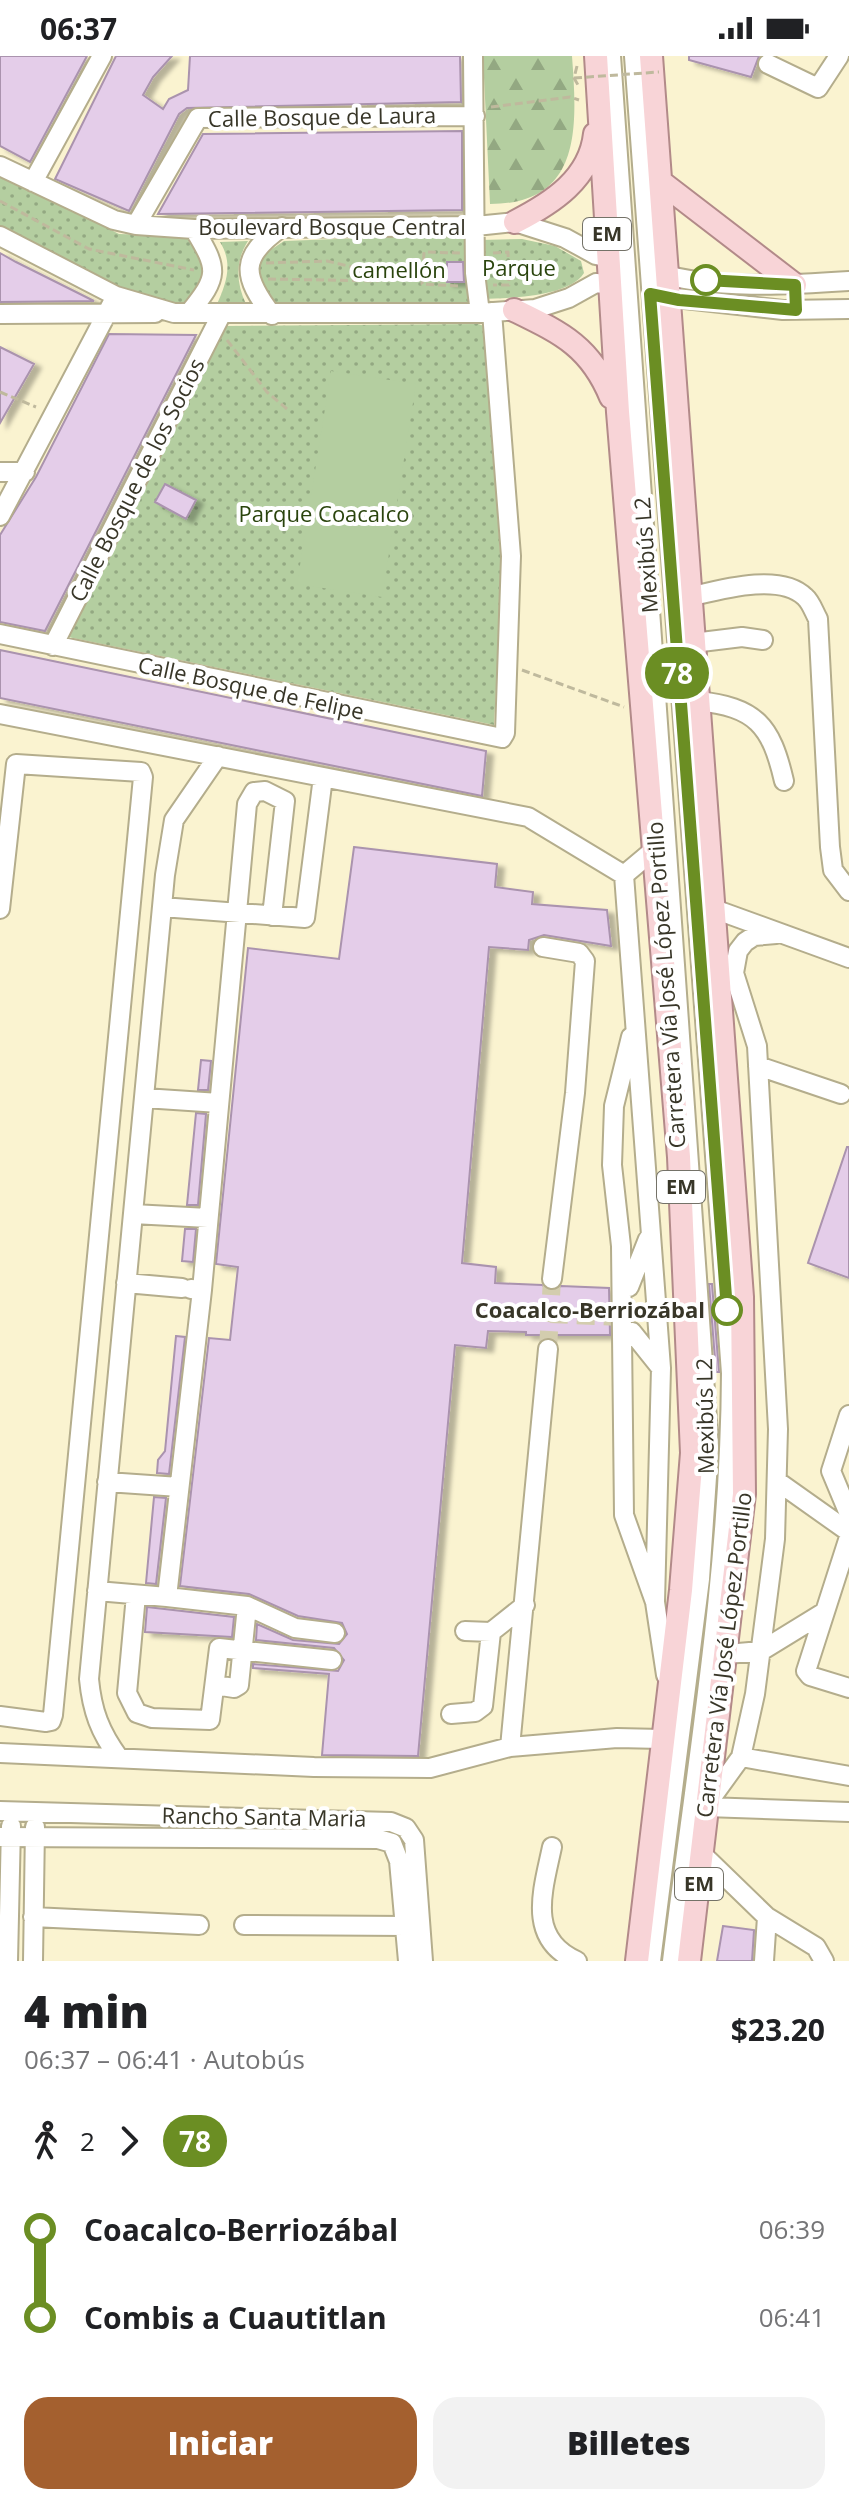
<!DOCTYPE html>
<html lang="es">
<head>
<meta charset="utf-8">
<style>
	body { margin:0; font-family:"Open Sans",sans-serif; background:#f2f2f2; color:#202124; height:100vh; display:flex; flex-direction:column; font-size:30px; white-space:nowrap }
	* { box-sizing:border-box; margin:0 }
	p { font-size:26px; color:#757577 }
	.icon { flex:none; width:44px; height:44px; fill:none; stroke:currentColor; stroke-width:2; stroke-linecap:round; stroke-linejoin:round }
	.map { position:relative; height:1905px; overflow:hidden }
	.panel { display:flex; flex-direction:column; background:#fff; flex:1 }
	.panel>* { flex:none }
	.badge { padding:0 16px; border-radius:26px; font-size:28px; line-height:52px }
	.map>.badge { position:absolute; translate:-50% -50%; box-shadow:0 0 0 4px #fff }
	.legs { display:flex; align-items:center; gap:12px; height:88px; padding:0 24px; font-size:26px }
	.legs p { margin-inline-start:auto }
	.headline { display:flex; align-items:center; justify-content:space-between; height:136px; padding:0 24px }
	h1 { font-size:44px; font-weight:800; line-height:60px }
	.primary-button { display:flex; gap:16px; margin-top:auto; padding:16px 24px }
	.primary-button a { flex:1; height:92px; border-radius:24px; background:#a4602f; color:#fff; font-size:32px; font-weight:800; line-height:92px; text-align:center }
	.primary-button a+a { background:#f2f2f2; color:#202124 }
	ul { padding:0 24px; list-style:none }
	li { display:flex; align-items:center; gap:28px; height:88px; font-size:30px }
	li i { display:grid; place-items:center; width:12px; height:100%; margin:0 10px; background:currentColor }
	li i::after { content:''; width:20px; height:20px; margin:-10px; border:6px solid; border-radius:50%; background:#fff }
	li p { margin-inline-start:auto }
	li:first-child i { background:linear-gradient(#0000 50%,currentColor 0) }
	li:last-child i { background:linear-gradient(currentColor 50%,#0000 0) }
	.status { display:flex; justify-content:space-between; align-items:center; height:56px; padding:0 40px; background:#fff; direction:ltr }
	.status svg { height:22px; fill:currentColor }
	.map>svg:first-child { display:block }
	.forest { fill:url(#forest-firs) }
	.park { fill:url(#park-dots) }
	.pitch { fill:#b4cea0 }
	.building { fill:#e4cde9; stroke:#aa93ae; stroke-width:2; filter:url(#shadow) }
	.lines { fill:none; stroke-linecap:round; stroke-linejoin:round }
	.minor-tunnel { stroke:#d3cdae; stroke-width:18; stroke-dasharray:18 9; stroke-linecap:butt }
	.minor-casing { stroke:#b4ad8c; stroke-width:22 }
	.major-casing { stroke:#b28a89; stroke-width:26 }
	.path { stroke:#bfb99d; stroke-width:3; stroke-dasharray:8 4; stroke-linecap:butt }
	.minor { stroke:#fff; stroke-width:18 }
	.major { stroke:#f8d4d7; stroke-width:22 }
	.path-bridge { stroke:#bfb99d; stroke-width:3; stroke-dasharray:8 4; stroke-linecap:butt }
	.line-1-casing { stroke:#fff; stroke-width:18 }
	.line-1 { stroke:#6b8e23; stroke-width:12 }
	.stop-1-dot { fill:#fff; stroke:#6b8e23; stroke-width:4 }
	.labels { text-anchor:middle; stroke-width:8; stroke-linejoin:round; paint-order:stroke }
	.shield { fill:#fff; stroke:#747268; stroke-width:2 }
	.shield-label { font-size:20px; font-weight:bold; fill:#383628 }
	.street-label { font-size:22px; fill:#383628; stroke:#fff }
	.park-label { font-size:22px; fill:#2a440d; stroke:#fff }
	.stop-label { font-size:22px; font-weight:bold; fill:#383628; stroke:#fff; text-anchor:end }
</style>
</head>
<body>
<div class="status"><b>06:37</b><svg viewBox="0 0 49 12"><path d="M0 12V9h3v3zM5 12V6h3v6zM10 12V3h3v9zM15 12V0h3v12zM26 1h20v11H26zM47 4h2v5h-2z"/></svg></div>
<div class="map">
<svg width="849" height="1905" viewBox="0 0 849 1905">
	<defs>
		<pattern id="forest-firs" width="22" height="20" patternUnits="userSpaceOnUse" patternTransform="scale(2)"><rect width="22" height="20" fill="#b4cea0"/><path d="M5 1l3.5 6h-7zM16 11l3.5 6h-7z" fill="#93a882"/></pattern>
		<pattern id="park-dots" width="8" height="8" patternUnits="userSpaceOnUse" patternTransform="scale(2)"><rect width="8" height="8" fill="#b4cea0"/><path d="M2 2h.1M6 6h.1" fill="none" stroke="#93a882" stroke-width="1.8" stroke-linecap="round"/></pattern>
		<filter id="shadow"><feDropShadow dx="7" dy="4" stdDeviation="2" flood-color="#0004"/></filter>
	</defs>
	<rect width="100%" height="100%" fill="#faf3d0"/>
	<path class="forest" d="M483,0H572C577,69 583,148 490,148Z"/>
	<path class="park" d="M0,118L119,178L183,180L196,187L208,217L192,244L177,250L119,234L0,174Z
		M470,178L469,247L281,249L268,242L257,214L263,199L284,185Z
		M522,183L555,190L581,205L584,217C569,241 509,242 483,243L480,184Z
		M248,185C235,205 236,227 246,248H217C227,226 233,207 220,186Z
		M478,268L484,270L502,523L494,669L68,581L225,270Z"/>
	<path class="pitch" d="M331,315L416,328L382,541L297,528Z"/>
	<path class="building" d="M0,0H87L30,106L0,90Z
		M116,0H172L153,21L143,39L163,53L169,43L188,34L190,0H460L461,46L187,52L179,58L129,155L55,123Z
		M689,0H759L751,21L689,4Z
		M462,75V154L158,158L203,78Z
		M0,197L16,206L94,245L0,246Z
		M447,206H463L464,226H447Z
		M109,278L196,279L45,575L0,566V479L36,421Z
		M0,291L34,308L0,367Z
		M165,428L196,444L186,463L155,446Z
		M0,594L486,695L482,740L0,642Z
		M354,791L497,808L495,831L533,836L532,848L607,854L611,890L544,879L529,884L528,894L489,891L462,1207L496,1211L495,1227L542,1229L551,1235L561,1230L609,1232L610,1279H526V1276L488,1275L486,1292L455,1289L418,1700L322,1699L329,1618L253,1612V1608L338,1615L344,1604L334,1592L256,1584L257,1568L293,1584L339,1588L347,1578L342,1567L298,1560L249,1538L180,1530L209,1282L230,1284L238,1211L216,1208L248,892L339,903Z
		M201,1004L211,1005L208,1034H198Z
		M196,1057L206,1058L198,1149H187Z
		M847,1091H849V1222L808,1207Z
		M185,1173H196L193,1206L182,1205Z
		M709,1228H712L719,1316H716Z
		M176,1280L185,1281L169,1418L157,1417L158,1404L165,1395Z
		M154,1441L166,1442L156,1528L146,1527Z
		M147,1551L234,1561L232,1581L145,1576Z
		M723,1870L754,1874L752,1905H717Z"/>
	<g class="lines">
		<path class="minor-tunnel" d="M550,1258L620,1261
			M548,1293L552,1223"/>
		<defs>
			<path id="minor" d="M473,0L475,217L480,257
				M611,0L709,1392L700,1523L651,1905
				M634,0L731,1317C730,1514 696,1710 672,1905
				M768,8L818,32L839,0
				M0,110L114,164L136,169L194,173L476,170L515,166L565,182L596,199L620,204
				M33,126L102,0
				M136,169L198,62L475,60
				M0,180L116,240L174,257H480L535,253L569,242L596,227L622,230
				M656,216C711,234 791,229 849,225
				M658,240L783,254L849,253
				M189,257C219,220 219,214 194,173
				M0,258L155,257
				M272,259C242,220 239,201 282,171
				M0,416H25
				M0,460L116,240
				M689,541C719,534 780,516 805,541C811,546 814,556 818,563L830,791L833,814L849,835
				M0,578L502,682L505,677L511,500L492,256
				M693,587L742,581L763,584
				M53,590L221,259
				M697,645C756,651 771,669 784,725
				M0,658L528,761L624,819
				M162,851L305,862L323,721
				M0,853L16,708L141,716L143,721L53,1659L51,1665L46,1666L0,1660
				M714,853L849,902
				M543,891L579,897L585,905L575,1037L552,1223
				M631,981L614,1050L612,1109L621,1190L624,1459L655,1546L666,1619
				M758,1010L841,1038
				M144,1042L219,1047
				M133,1158L208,1162
				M126,1227L182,1232
				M629,1231L648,1183
				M191,1233L202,1234L247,748L254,736L265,735L285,745L272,860
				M632,1276L660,1311
				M849,1359L831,1415L849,1458
				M777,1425L849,1476
				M107,1426L179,1431
				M849,1481L806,1615L810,1620L849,1632
				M97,1535L167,1541L202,1234
				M136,1539L127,1637L137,1657L152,1662L210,1664L219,1592L332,1604
				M167,1541L247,1550L295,1572L335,1577
				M655,1546L661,1312L624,819L655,793
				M465,1575L491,1576
				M727,1598L761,1595L823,1557
				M215,1629L234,1632L239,1629L247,1550
				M451,1658L475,1656L483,1650L491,1576L525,1549
				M510,1691L548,1293
				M0,1697L314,1711L430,1712L510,1691L617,1682L662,1683
				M741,1701L849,1720
				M119,1702C100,1676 92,1655 89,1623L165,819L174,764L218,700
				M707,1748L741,1701L755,1638L775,1483L778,1373L757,990L734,917L738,895L745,886L754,880L776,878
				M706,1751L849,1756
				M0,1755L391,1766L406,1772L414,1784L423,1905
				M0,1781L378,1783L392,1787L399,1805L408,1905
				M552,1791C543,1834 526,1883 577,1905
				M703,1799L767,1861L816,1891L824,1905
				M33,1861L199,1869
				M244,1869L406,1870
				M8,1905L11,1770
				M33,1905L35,1771
				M764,1905L767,1861"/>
			<path id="major" d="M596,0L618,356L679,1101L692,1397L681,1534L637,1905
				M651,0L742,1241L744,1438L689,1905
				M661,126L795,229
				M515,166C552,147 590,123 595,78
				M514,254C561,277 590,290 611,341"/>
		</defs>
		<use href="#minor" class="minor-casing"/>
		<use href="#major" class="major-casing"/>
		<path class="path" d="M577,10L574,22L578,29
			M491,51L570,41L579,44
			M0,145L89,193L194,214
			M493,197L508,196L509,229H493
			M266,207L327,205L361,213L378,209V215L422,213
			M509,211L542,212
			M268,223L378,225V215
			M458,230L422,228L424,196L460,197
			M227,284L267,336L287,353
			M0,336L36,351
			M522,614L624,651"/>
		<use href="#minor" class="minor"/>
		<use href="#major" class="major"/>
		<path class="path-bridge" d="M574,22L659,16"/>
	</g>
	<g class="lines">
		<defs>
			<path id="line-1" d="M706,224L795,229L796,254L679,244L650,238L727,1254"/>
		</defs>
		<use href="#line-1" class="line-1-casing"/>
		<use href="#line-1" class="line-1"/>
	</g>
	<g class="stop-1-dot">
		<circle cx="706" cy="224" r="14"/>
		<circle cx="727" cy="1254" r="14"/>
	</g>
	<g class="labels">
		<g class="shield">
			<rect x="583" y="162" width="48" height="32" rx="6"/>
			<rect x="657" y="1115" width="48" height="32" rx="6"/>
			<rect x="675" y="1812" width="48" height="32" rx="6"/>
		</g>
		<g class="shield-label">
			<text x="607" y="185">EM</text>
			<text x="681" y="1138">EM</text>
			<text x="699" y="1835">EM</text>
		</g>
		<g class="street-label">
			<text transform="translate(322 61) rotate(-1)" y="8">Calle Bosque de Laura</text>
			<text x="332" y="179">Boulevard Bosque Central</text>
			<text transform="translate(137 424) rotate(-63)" y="8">Calle Bosque de los Socios</text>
			<text transform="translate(646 499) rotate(-94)" y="8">Mexibús L2</text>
			<text transform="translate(251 632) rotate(12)" y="8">Calle Bosque de Felipe</text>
			<text transform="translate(666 929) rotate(-94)" y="8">Carretera Vía José López Portillo</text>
			<text transform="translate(705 1360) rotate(-91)" y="8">Mexibús L2</text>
			<text transform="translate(724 1599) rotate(-83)" y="8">Carretera Vía José López Portillo</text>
			<text transform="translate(264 1761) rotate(1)" y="8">Rancho Santa Maria</text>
		</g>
		<g class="park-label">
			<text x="519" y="220">Parque</text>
			<text x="399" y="222">camellón</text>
			<text x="324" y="466">Parque Coacalco</text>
		</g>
		<g class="stop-label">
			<text x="705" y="1262">Coacalco-Berriozábal</text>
		</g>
	</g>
</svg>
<b class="badge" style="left:677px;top:617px;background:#6b8e23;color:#fff">78</b>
</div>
<section class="panel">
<div class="headline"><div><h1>4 min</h1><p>06:37 – 06:41 · Autobús</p></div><b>$23.20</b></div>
<div class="legs"><svg class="icon" aria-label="walk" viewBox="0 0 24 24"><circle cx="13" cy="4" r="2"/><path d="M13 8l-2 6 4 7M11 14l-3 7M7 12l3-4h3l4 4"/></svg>2<svg class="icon" aria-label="forward" viewBox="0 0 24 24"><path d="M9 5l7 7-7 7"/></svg><b class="badge" style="background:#6b8e23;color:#fff">78</b></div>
<ul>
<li><i style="color:#6b8e23"></i><b>Coacalco-Berriozábal</b><p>06:39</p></li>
<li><i style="color:#6b8e23"></i><b>Combis a Cuautitlan</b><p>06:41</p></li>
</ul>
<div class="primary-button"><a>Iniciar</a><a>Billetes</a></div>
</section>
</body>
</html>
